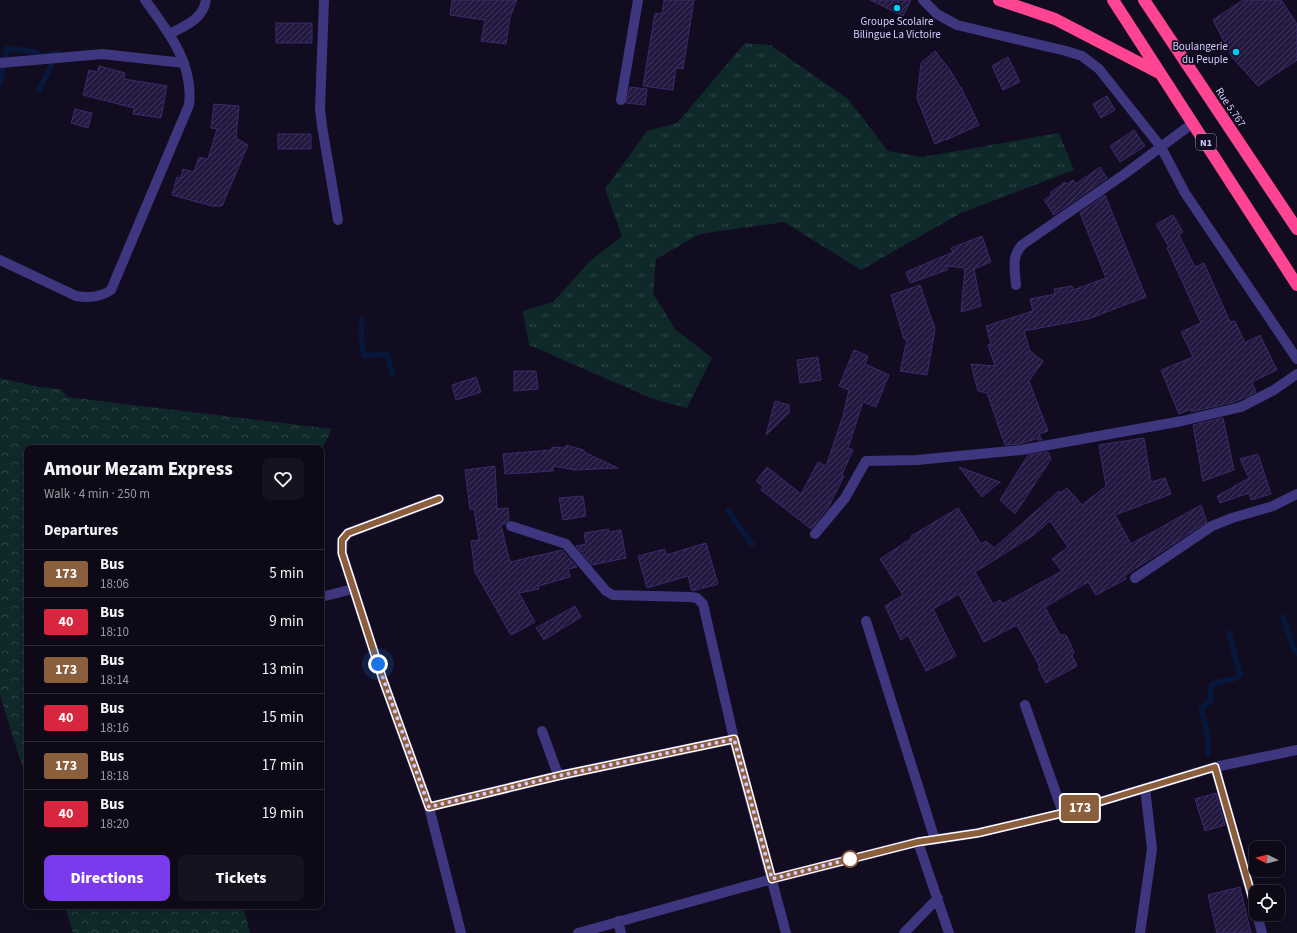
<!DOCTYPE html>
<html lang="en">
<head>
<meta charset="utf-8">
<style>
	body { margin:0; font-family:"Source Sans 3",sans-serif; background:#161220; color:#f1f3f6; height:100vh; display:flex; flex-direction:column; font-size:15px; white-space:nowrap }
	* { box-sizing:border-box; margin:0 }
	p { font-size:13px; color:#9a9aa1 }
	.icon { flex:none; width:22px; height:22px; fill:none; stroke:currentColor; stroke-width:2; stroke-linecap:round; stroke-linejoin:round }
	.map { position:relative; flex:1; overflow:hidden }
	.panel { position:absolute; left:24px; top:445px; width:300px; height:464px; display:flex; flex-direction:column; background:#0d0917; border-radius:8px; box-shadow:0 2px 10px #0003,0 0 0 1px #2d2a36 }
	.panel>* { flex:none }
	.badge { padding:0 8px; border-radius:3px; font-size:14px; line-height:26px }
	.needle { width:26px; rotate:276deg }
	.controls { position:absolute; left:1249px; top:841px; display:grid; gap:8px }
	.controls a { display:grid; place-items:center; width:36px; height:36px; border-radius:8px; background:#0d0917; box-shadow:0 2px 10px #0003,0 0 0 1px #2d2a36; font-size:20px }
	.you { position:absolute; width:20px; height:20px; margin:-10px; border:3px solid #fff; border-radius:50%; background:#1a73e8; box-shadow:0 0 0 6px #1a73e833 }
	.map>.badge { position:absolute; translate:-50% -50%; box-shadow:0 0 0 2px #fff }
	h2 { padding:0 20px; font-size:15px; line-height:36px }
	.round { display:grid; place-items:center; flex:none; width:42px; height:42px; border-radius:8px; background:#161220 }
	.head { display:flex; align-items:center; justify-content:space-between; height:68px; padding:0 20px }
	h1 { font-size:19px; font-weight:800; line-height:30px }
	.primary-button { display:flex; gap:8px; margin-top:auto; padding:8px 20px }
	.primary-button a { flex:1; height:46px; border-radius:8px; background:#7c3aed; color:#fff; font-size:16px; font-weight:800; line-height:46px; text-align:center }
	.primary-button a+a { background:#161220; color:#f1f3f6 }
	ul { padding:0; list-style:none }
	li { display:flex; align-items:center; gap:12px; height:48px; padding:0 20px; border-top:1px solid #2d2a36 }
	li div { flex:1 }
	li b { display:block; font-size:15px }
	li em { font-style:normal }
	li .badge { min-width:44px; font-weight:700; text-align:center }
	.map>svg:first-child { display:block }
	.grass { fill:url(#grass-tufts) }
	.forest { fill:url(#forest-crowns) }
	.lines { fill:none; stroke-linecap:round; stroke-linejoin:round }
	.stream { stroke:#08183c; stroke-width:5.5 }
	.building { fill:url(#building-hatch); stroke:#3b2a6c; fill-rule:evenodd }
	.minor { stroke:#3e367f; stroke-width:10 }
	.highway { stroke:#ff4592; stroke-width:12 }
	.line-casing { stroke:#fff; stroke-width:9 }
	.line { stroke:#8b5e3c; stroke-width:6 }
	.walk { stroke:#d4caff; stroke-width:4; stroke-dasharray:0 7.2 }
	.poi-dot { fill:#00cdf5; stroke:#110c1f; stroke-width:1.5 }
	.stop-dot { fill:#fff; stroke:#8b5e3c; stroke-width:2 }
	.labels { text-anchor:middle; stroke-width:3.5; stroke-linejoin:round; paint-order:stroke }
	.shield { fill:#110c1f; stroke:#9a91bc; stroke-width:1 }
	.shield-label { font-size:10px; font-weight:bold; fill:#d4caff }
	.poi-label { font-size:11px; fill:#d4caff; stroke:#110c1f }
	.street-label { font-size:11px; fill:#d4caff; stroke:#110c1f }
</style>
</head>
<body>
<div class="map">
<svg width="1297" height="933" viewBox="0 0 1297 933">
	<defs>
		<pattern id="grass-tufts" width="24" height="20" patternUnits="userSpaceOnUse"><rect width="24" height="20" fill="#0f2829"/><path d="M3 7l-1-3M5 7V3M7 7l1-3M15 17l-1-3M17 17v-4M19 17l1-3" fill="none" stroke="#314649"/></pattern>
		<pattern id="forest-crowns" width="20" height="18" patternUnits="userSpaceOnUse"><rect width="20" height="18" fill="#0f2829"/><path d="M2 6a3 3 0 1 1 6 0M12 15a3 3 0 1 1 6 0" fill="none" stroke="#314649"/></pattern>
		<pattern id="building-hatch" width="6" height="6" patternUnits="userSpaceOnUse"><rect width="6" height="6" fill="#231840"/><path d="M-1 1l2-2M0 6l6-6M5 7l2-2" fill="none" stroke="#42385d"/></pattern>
	</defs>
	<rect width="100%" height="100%" fill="#110c1f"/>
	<path class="grass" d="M745,43L770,45L848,99L888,151L923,157L1059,133L1074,170L961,213L861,270L784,222L700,234L656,259L653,293L675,329L712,358L687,408L653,399L529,345L523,311L553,302L590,261L622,236L605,189L647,131L677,123Z"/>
	<path class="forest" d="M0,378L39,387L61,389L67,397L332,429L321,451V448H27V782L0,695Z
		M65,906H243L250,933H73Z"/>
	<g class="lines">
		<path class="stream" d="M0,83L7,48L35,52L42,56L58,53
			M39,90L55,58
			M362,319L361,337L364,356L387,354L392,374
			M728,511L752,544
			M1283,617L1294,649L1297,653
			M1208,753L1207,731L1201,709L1211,700V686C1219,678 1234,683 1240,674L1229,633"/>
	</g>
	<path class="building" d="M452,0H517L510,17L506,44L481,41L485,20L450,15Z
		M664,0H694L683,69L676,68L673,90L643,86L655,13L662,14Z
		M870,0H911L903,16Z
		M1243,0H1281L1297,24V60L1258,86L1232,57L1213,20Z
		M276,23H312V43H276Z
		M935,51L950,70L960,87H961L979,125L946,140V139L935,144L917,98L921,63Z
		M1008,57L1020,82L1003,90L992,66Z
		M99,66L125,73L124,79L167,86L161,118L133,114L134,108L83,95L89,70L97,72Z
		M630,87L647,89L645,105L626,103Z
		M1107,96L1115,110L1101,118L1093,104Z
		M214,104L239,106L236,138L248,145L222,206H212L172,195L177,177L181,178L183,169L194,172L199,157L208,159L217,129L211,128Z
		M75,109L92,113L88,128L71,123Z
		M1134,130L1145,146L1120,162L1110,146Z
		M278,134H311V149H278Z
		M1100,167L1107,178L1054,215L1044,200L1052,195L1050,193L1065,182L1067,184L1073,180L1076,184Z
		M1105,195L1146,297L1088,319L1024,331L1030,351L1043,361L1029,381L1048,431L1039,434L1042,440H1037L1038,438L1020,444L1005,445L987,393L978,391L971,364L995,366L988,345L991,344L986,326L1033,311L1030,299L1055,294L1054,289L1072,286L1073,290L1106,278L1080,213Z
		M1173,215L1183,232L1179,235L1195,267L1204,263L1230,322L1235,321L1245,343L1260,335L1277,370L1252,382L1256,392L1248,396L1234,402L1191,412V409L1179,414L1161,370L1193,357L1181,332L1201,323L1167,248L1169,247L1156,224Z
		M982,236L991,262L974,269L981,306L961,312L965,268L947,266V270L910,283L906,272L953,252L951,248Z
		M920,285L935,329L927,375L900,371L907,339H904L891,295Z
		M854,350L868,356L865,364L889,375L876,407L863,402L848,448L853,450L842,474L844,476L828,508L811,529L761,490L763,486L756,481L767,467L801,494L818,462L826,466L843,416L849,390L839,386Z
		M818,357L821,380L800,383L797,360Z
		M514,371H536L538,389L514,391Z
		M476,377L481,392L456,400L452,385Z
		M775,401L789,405V413L766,435Z
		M1223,418L1234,470L1203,481L1193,425Z
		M1144,438L1151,482L1165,478L1171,494L1115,515L1131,544L1201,505L1207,522L1124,576L1126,579L1096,595L1088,582L1045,607L1060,635H1066L1074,652L1072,655L1077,666L1046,683L1038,668L1040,667L1017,625L984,642L959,594L933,609L956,656L926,671L908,635L901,640L885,606L903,595L880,559L912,538L911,536L958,508L981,544L986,541L994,548L1059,491L1060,493L1067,488L1082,505L1106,486L1099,445ZM1050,521L1068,547L1052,559L1062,571L1002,604L1000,600L993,604L975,572L1031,537Z
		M566,445L584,450V452L618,468L575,470L553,466V471L505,474L503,454L551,450L552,447L565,448Z
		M1048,452L1051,459L1015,514L1000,500L1028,455Z
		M1258,454L1271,494L1251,500L1249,493L1220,503L1217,496L1249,478L1240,459Z
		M495,466L497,509L508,508L509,520L505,524L501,525L510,562L562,550L577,567L568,569L570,577L538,586L539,589L519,593L535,622L511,635L475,572L471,541L479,540L474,509H470L465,470Z
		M959,467L1000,482L982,497Z
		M583,496L586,516L563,520L559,498Z
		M609,529V532L621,530L626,558L592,565L576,546L586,544L584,533Z
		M706,543L718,584L692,591L688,576L647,588L638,556L665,549L666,555Z
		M575,606L581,617L544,640L536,628Z
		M1216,793L1225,825L1205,831L1195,799Z
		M1240,887L1251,933H1217L1208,895Z"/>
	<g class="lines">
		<path class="minor" d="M324,0L320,109L322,126L338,220
			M923,0L937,14L957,25L1066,51L1082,56L1099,69L1161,147L1185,193L1297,359
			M170,34C186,25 203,19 206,0
			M0,63L102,54L184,63
			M621,100L638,0
			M0,260L76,296C88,298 101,297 111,290L189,105C194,64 168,31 145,0
			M1016,285C1015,269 1011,257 1022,245L1126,173L1193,123
			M439,499L348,533L343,540L342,553L383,680L429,807L461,933
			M511,526L566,544L606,591L613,595L691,597L697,598L703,604L734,739L786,933
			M815,534L845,498L866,461L917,460L1021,450L1182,421L1241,407L1274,390L1297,374
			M1135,578L1212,526L1232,518L1273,506L1297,494
			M321,597L353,589
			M866,621L935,840
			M1025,705L1063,813
			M542,731L557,772L562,775L734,739
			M1215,767L1256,911
			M429,807L562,775
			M918,842L949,933
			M1257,914L1262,933
			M618,921L621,933
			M578,933L772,879L918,842L978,833L1063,813L1215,767L1297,750
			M904,933L938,898
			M1140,933L1152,849L1145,788"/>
		<path class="highway" d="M999,0L1055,19L1161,74
			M1113,0L1297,285
			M1144,0L1297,229"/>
	</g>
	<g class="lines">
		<defs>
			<path id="line" d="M439,499L348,533L342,540V553L383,680L429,807L562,775L734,739L772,879L918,842L978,833L1063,813L1215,767L1256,910"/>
		</defs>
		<use href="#line" class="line-casing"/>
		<use href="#line" class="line"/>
		<path class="walk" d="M378,664L429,807L562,775L734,739L772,879L850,859"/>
	</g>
	<g class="poi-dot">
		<circle cx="897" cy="8" r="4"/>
		<circle cx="1236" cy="52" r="4"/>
	</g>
	<circle class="stop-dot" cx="850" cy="859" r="8"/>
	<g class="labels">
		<rect class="shield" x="1196" y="134" width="20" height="16" rx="3"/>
		<g class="shield-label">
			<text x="1206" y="146">N1</text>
		</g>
		<g class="poi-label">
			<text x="897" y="25">Groupe Scolaire<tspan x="897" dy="13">Bilingue La Victoire</tspan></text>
			<text x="1228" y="50" text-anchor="end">Boulangerie<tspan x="1228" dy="13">du Peuple</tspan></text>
		</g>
		<g class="street-label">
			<text transform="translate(1231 107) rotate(56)" y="4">Rue 5.767</text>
		</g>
	</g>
</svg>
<div class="controls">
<a><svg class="needle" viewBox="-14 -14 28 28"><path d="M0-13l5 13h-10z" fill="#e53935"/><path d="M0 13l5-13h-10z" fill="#9a9aa1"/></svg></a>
<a><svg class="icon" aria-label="locate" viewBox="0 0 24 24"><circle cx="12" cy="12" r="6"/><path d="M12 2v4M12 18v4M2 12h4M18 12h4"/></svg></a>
</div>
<div class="you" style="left:378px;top:664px"></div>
<b class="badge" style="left:1080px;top:808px;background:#8b5e3c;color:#fff">173</b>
<section class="panel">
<div class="head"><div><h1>Amour Mezam Express</h1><p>Walk · 4 min · 250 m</p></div><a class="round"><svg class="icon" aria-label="heart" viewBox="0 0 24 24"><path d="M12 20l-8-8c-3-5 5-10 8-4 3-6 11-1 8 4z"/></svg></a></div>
<h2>Departures</h2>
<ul>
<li><span class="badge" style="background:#8b5e3c;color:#fff">173</span><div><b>Bus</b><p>18:06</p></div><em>5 min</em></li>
<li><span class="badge" style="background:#d7263d;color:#fff">40</span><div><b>Bus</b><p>18:10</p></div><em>9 min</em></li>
<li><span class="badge" style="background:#8b5e3c;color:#fff">173</span><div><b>Bus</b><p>18:14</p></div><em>13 min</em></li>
<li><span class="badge" style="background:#d7263d;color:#fff">40</span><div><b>Bus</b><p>18:16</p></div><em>15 min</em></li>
<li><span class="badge" style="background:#8b5e3c;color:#fff">173</span><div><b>Bus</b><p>18:18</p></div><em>17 min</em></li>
<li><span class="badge" style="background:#d7263d;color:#fff">40</span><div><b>Bus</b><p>18:20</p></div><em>19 min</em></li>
</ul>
<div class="primary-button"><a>Directions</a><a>Tickets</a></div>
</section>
</div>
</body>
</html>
